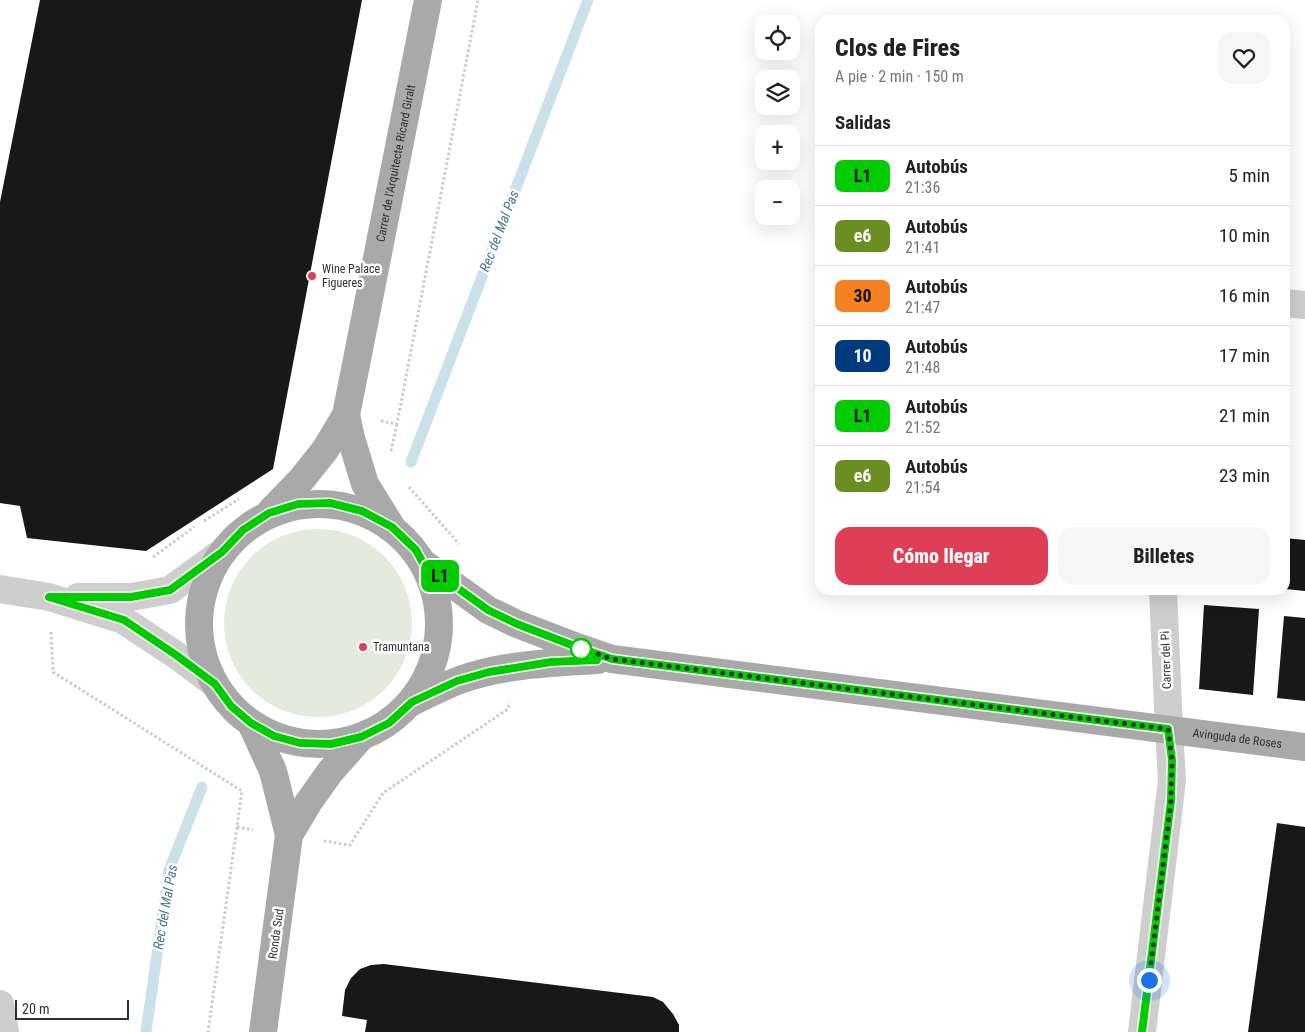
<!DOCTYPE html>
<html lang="es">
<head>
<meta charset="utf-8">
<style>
	body { margin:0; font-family:"Roboto Condensed",sans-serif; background:#f6f6f6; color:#222; height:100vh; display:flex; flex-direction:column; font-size:19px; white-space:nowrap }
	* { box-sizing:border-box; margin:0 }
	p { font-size:16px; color:#767676 }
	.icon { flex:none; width:28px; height:28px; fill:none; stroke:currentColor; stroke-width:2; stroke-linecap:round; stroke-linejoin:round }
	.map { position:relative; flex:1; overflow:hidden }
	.details { position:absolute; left:815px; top:15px; width:475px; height:580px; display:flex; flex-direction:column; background:#fff; border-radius:15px; box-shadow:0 5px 20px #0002 }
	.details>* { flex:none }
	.badge { padding:0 10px; border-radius:8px; font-size:18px; line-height:32px }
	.fabs { position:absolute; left:755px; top:15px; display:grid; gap:10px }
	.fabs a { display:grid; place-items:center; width:45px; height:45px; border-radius:10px; background:#fff; box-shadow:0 5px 20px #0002; font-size:25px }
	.scale { position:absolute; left:15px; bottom:12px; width:114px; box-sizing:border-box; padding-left:5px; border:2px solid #313131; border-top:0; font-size:14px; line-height:18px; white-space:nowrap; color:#313131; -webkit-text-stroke:4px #fff; paint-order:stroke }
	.you { position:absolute; width:25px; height:25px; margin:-12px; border:4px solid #fff; border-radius:50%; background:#1a73e8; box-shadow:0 0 0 8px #1a73e833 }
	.map>.badge { position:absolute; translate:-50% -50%; box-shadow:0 0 0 2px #fff }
	h2 { padding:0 20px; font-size:19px; line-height:45px }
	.round { display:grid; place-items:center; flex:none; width:52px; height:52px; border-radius:15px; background:#f6f6f6 }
	.head { display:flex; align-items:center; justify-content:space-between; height:85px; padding:0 20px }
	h1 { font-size:24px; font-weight:800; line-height:38px }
	.cta { display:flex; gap:10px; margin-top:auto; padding:10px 20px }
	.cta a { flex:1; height:58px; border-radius:15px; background:#de3e56; color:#fff; font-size:20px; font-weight:800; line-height:58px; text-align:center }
	.cta a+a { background:#f6f6f6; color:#222 }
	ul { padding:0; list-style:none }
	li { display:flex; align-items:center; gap:15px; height:60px; padding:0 20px; border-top:1px solid #e0e0e0 }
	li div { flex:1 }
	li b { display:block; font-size:19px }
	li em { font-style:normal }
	li .badge { min-width:55px; font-weight:700; text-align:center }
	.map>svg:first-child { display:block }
	.green { fill:#e5eade }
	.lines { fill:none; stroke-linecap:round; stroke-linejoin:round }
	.stream { stroke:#cbe1ea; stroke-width:11 }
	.building { fill:#181818 }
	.path { stroke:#cbcbcb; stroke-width:3; stroke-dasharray:2.5 2.5; stroke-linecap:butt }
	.minor { stroke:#cecece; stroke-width:28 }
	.major { stroke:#a9a9a9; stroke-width:28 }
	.line-casing { stroke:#fff; stroke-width:11 }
	.line { stroke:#0c0; stroke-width:8 }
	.walk { stroke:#313131; stroke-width:5; stroke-dasharray:0 9 }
	.poi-dot { fill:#de3e56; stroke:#fff; stroke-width:2 }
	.stop-dot { fill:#fff; stroke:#0c0; stroke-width:2.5 }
	.labels { text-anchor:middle; stroke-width:5; stroke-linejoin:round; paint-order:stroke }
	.street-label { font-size:12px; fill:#313131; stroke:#fff }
	.poi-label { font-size:12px; fill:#313131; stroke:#fff; text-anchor:start }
	.water-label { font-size:14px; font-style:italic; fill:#427991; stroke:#fff }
</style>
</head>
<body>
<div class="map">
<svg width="1305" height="1032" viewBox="0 0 1305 1032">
	<rect width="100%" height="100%" fill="#fff"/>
	<path class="green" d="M224 623a94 94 0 1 1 188 0a94 94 0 1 1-188 0Z"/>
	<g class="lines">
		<path class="stream" d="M411,462L588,0
			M146,1032L169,870L202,787"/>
	</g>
	<path class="building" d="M40,0H362L273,469L146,551L27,538L20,506L0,503V202Z
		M1285,538L1305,540V591L1285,589Z
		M1204,605L1259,609L1253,695L1199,689Z
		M1284,616L1305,618V701L1277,698Z
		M1277,823L1305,827V1032H1248Z
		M384,964L653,997L663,1002L673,1014L679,1025V1032H365L367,1020L342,1016L345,990L351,978L360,969L371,965Z"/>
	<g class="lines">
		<path class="path" d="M381,421L397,424L478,0
			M391,451L397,424
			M409,487L459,544
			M204,521L239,499
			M153,557L194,527
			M51,632L53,672L242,791L208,1032
			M237,827L253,830
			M324,841L350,845L383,793L508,709L509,702"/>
		<path class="minor" d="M1285,303L1305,305
			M0,589L49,597L123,620L176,655L215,684
			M78,597H131L170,590L222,552
			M0,1004L5,1032
			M1142,1032L1172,780L1169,729L1163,590"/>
		<g class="major">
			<path d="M346,415L351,438L365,484L391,526"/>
			<circle cx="319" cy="624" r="120"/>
			<path id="s1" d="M271,511L301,480L325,450L346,415L428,0"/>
			<path id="s2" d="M423,563L488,610L517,624L577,647L612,659L1305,747"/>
			<path d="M412,702C427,695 442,687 457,681C502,664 551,663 598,660"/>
			<path d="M251,723L273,771L289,835L263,1032"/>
			<path d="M289,835L308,803L330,772L361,737"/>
		</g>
	</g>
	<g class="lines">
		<defs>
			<path id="line" d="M597,660L551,662L489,672L457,681L412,702L389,723L361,737L331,744L300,743L274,736L251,723L231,706L215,684L176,655L124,620L49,597H131L170,590L222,552L243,530L269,513L298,504L330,503L362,511L392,527L416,550L423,563L488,610L517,624L577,647L612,659L1168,729L1172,760L1171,801L1142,1032"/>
		</defs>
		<use href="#line" class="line-casing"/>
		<use href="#line" class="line"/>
		<path class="walk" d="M581,649L577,647L612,659L1168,729L1172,760L1171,801L1149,980"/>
	</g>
	<g class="poi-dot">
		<circle cx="312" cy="276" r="5"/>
		<circle cx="363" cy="647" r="5"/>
	</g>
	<circle class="stop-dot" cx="581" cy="649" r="10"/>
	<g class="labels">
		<g class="street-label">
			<text dy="4" stroke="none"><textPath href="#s1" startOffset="379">Carrer de l'Arquitecte Ricard Giralt</textPath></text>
			<text transform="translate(1166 660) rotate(-92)" y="4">Carrer del Pi</text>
			<text dy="4" stroke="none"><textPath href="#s2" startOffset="844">Avinguda de Roses</textPath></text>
			<text transform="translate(276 934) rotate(-82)" y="4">Ronda Sud</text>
		</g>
		<g class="poi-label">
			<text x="322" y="273">Wine Palace<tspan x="322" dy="14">Figueres</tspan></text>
			<text x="373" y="651">Tramuntana</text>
		</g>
		<g class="water-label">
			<text transform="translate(499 231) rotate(-69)" y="5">Rec del Mal Pas</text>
			<text transform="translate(165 907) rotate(-80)" y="5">Rec del Mal Pas</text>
		</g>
	</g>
</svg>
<div class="fabs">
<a><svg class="icon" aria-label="locate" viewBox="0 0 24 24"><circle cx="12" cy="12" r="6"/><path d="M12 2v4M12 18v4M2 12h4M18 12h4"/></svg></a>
<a><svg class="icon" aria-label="layers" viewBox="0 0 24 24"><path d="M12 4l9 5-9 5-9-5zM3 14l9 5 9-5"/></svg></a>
<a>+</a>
<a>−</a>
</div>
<div class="scale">20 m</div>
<div class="you" style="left:1149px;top:980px"></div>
<b class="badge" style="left:440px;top:576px;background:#0c0;color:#111">L1</b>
<section class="details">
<div class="head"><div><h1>Clos de Fires</h1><p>A pie · 2 min · 150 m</p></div><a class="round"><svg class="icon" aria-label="heart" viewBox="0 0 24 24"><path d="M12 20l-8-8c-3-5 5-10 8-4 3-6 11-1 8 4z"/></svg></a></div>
<h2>Salidas</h2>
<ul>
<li><span class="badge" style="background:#0c0;color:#111">L1</span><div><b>Autobús</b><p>21:36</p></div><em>5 min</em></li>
<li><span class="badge" style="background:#6b8e23;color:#fff">e6</span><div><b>Autobús</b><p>21:41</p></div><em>10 min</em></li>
<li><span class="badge" style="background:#f58220;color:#111">30</span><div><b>Autobús</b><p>21:47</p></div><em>16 min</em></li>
<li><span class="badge" style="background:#003b80;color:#fff">10</span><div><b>Autobús</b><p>21:48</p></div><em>17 min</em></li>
<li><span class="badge" style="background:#0c0;color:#111">L1</span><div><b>Autobús</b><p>21:52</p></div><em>21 min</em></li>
<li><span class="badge" style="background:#6b8e23;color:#fff">e6</span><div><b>Autobús</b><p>21:54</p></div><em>23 min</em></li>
</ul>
<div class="cta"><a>Cómo llegar</a><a>Billetes</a></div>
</section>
</div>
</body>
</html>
